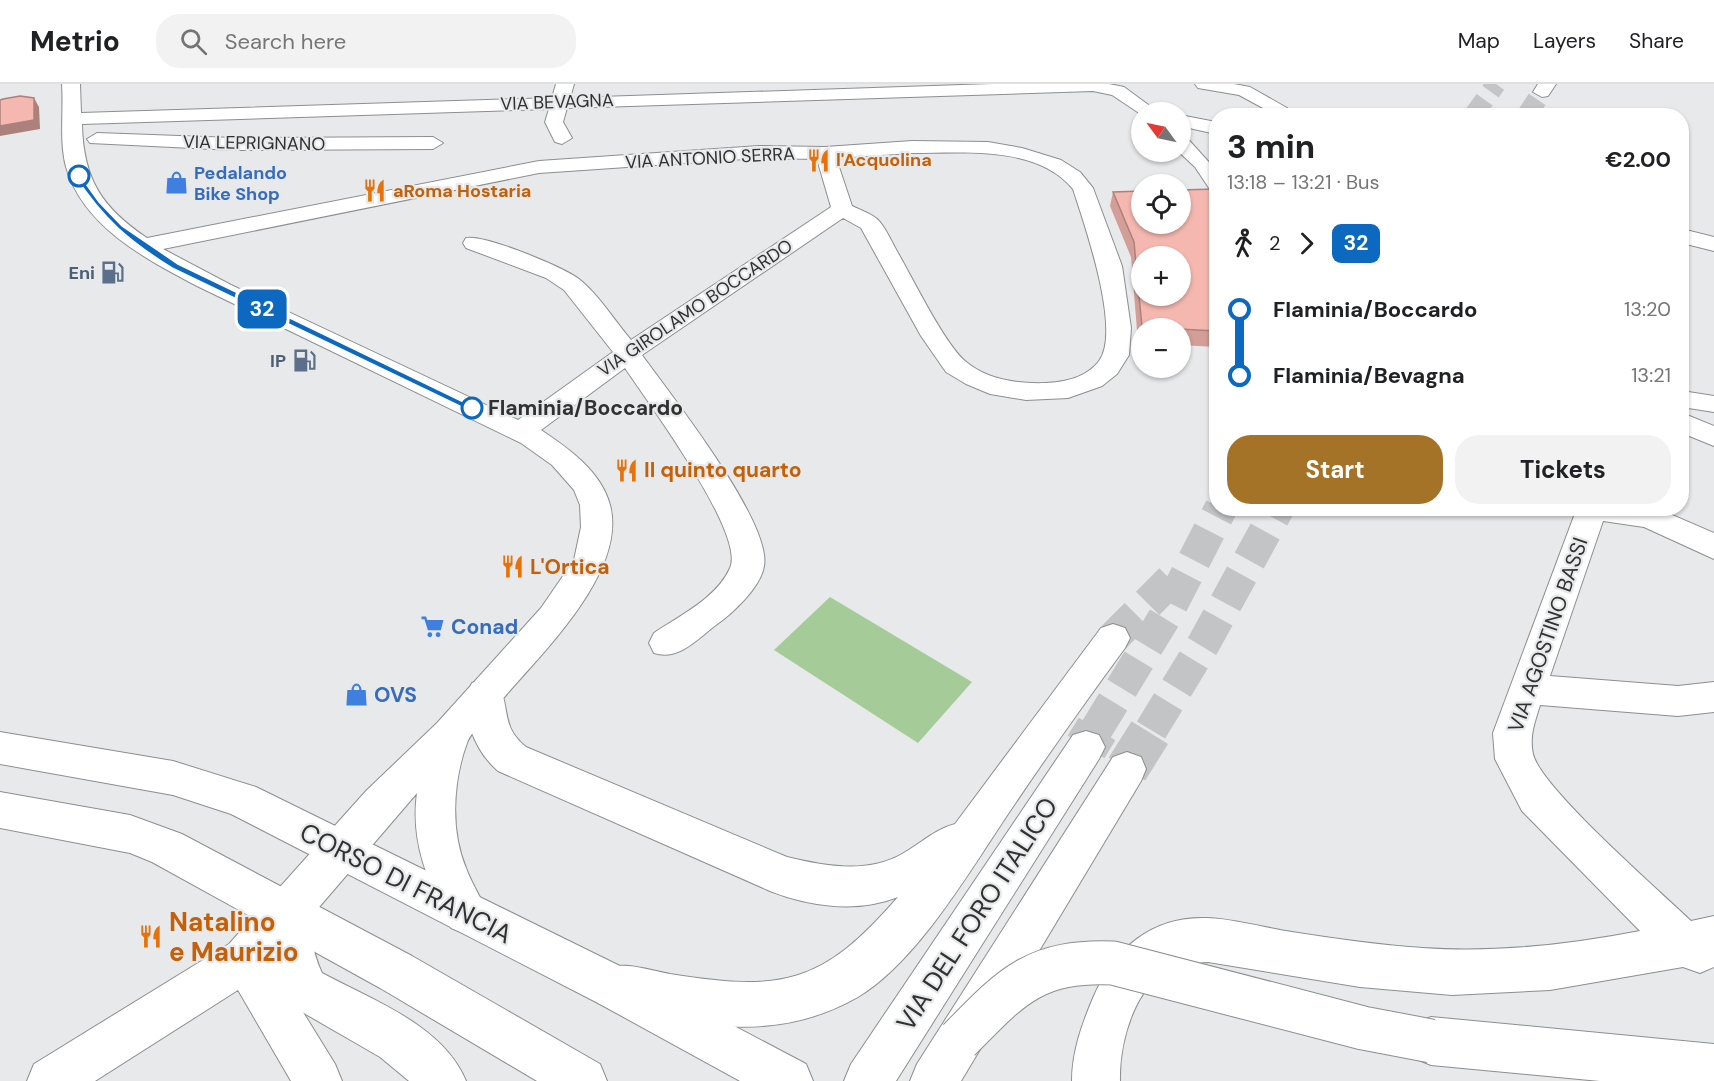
<!DOCTYPE html>
<html lang="en">
<head>
<meta charset="utf-8">
<style>
	body { margin:0; font-family:"DM Sans",sans-serif; background:#f2f2f2; color:#202124; height:100vh; display:flex; flex-direction:column; font-size:22px; white-space:nowrap }
	* { box-sizing:border-box; margin:0 }
	p { font-size:20px; color:#757577 }
	.icon { flex:none; width:33px; height:33px; fill:none; stroke:currentColor; stroke-width:2; stroke-linecap:round; stroke-linejoin:round }
	.map { position:relative; flex:1; overflow:hidden }
	.panel { position:absolute; left:1209px; top:24px; width:480px; height:408px; display:flex; flex-direction:column; background:#fff; border-radius:24px; box-shadow:0 2px 4px #0004 }
	.panel>* { flex:none }
	.badge { padding:0 12px; border-radius:9px; font-size:21px; line-height:39px }
	.needle { width:39px; rotate:303deg }
	.tools { position:absolute; left:1131px; top:18px; display:grid; gap:12px }
	.tools a { display:grid; place-items:center; width:60px; height:60px; border-radius:50%; background:#fff; box-shadow:0 2px 4px #0004; font-size:30px }
	.map>.badge { position:absolute; translate:-50% -50%; box-shadow:0 0 0 3px #fff }
	.legs { display:flex; align-items:center; gap:9px; height:66px; padding:0 18px; font-size:20px }
	.legs p { margin-inline-start:auto }
	.summary { display:flex; align-items:center; justify-content:space-between; height:102px; padding:0 18px }
	h1 { font-size:33px; font-weight:700; line-height:45px }
	.cta { display:flex; gap:12px; margin-top:auto; padding:12px 18px }
	.cta a { flex:1; height:69px; border-radius:24px; background:#a47328; color:#fff; font-size:24px; font-weight:700; line-height:69px; text-align:center }
	.cta a+a { background:#f2f2f2; color:#202124 }
	ul { padding:0 18px; list-style:none }
	li { display:flex; align-items:center; gap:21px; height:66px; font-size:22px }
	li i { display:grid; place-items:center; width:9px; height:100%; margin:0 8px; background:currentColor }
	li i::after { content:''; width:15px; height:15px; margin:-8px; border:4px solid; border-radius:50%; background:#fff }
	li p { margin-inline-start:auto }
	li:first-child i { background:linear-gradient(#0000 50%,currentColor 0) }
	li:last-child i { background:linear-gradient(currentColor 50%,#0000 0) }
	header { display:flex; align-items:center; gap:36px; box-sizing:border-box; height:84px; padding:0 30px; background:#fff; border-bottom:2px solid #e0e0e0 }
	header strong { font-size:28px }
	nav { display:flex; gap:33px; margin-inline-start:auto; font-size:21px }
	.search { width:420px; height:54px; background:#f2f2f2; display:flex; align-items:center; gap:15px; box-sizing:border-box; padding:0 21px; border-radius:24px; color:#757577; font-size:22px }
	.map>svg:first-child { display:block }
	.green { fill:#a5cc98 }
	.lines { fill:none; stroke-linecap:round; stroke-linejoin:round }
	.highway-tunnel-far2 { stroke:#c2c4c5; stroke-width:20; stroke-dasharray:20 10; stroke-linecap:butt }
	.highway-tunnel-far1 { stroke:#c2c4c5; stroke-width:33; stroke-dasharray:33 16; stroke-linecap:butt }
	.highway-tunnel { stroke:#c2c4c5; stroke-width:43; stroke-dasharray:43 21; stroke-linecap:butt }
	.minor-casing { stroke:#8c8e8f; stroke-width:2 }
	.major-casing { stroke:#8c8e8f; stroke-width:2 }
	.highway-casing { stroke:#8c8e8f; stroke-width:2 }
	.minor { fill:#fff; fill-rule:evenodd }
	.major { fill:#fff; fill-rule:evenodd }
	.highway { fill:#fff; fill-rule:evenodd }
	.highway-bridge-casing { stroke:#8c8e8f; stroke-width:45; stroke-linecap:butt }
	.highway-bridge { stroke:#fff; stroke-width:43 }
	.wall { fill:#d39e97 }
	.shaded-wall { fill:#ac817b }
	.building { fill:#f5b8b0; stroke:#ac817b; stroke-width:1.5; fill-rule:evenodd }
	.line-1 { fill:#0c69bf; stroke:#fff; stroke-width:1.5 }
	.stop-1-dot { fill:#fff; stroke:#0c69bf; stroke-width:3 }
	.labels { text-anchor:middle; stroke-width:4.5; stroke-linejoin:round; paint-order:stroke }
	.far-street-label { font-size:18px; fill:#303131; stroke:#e7e9ea }
	.far-food-label { font-size:18px; font-weight:bold; fill:#c56008; stroke:#e7e9ea; text-anchor:start }
	.far-shop-label { font-size:18px; font-weight:bold; fill:#366cbe; stroke:#e7e9ea; text-anchor:start }
	.far-service-label { font-size:18px; font-weight:bold; fill:#4e5e75; stroke:#e7e9ea; text-anchor:end }
	.stop-label { font-size:21px; font-weight:bold; fill:#303131; stroke:#e7e9ea; text-anchor:start }
	.food-label { font-size:21px; font-weight:bold; fill:#c56008; stroke:#e7e9ea; text-anchor:start }
	.shop-label { font-size:21px; font-weight:bold; fill:#366cbe; stroke:#e7e9ea; text-anchor:start }
	.street-label { font-size:21px; fill:#303131; stroke:#e7e9ea }
	.near-street-label { font-size:26px; fill:#303131; stroke:#e7e9ea }
	.near-food-label { font-size:26px; font-weight:bold; fill:#c56008; stroke:#e7e9ea; text-anchor:start }
</style>
</head>
<body>
<header>
<strong>Metrio</strong>
<div class="search"><svg class="icon" aria-label="search" viewBox="0 0 24 24"><circle cx="10" cy="10" r="6"/><path d="M15 15l6 6"/></svg>Search here</div>
<nav><a>Map</a><a>Layers</a><a>Share</a></nav>
</header>
<div class="map">
<svg width="1714" height="997" viewBox="0 0 1714 997">
	<rect width="100%" height="100%" fill="#e7e9ea"/>
	<path class="green" d="M830,513L972,598L918,659L774,566Z"/>
	<g class="lines">
		<path class="highway-tunnel-far2" d="M1473,32L1496,0
			M1526,32L1542,8"/>
		<path class="highway-tunnel-far1" d="M1113,554L1175,492
			M1096,646L1166,531L1221,424
			M1151,646L1204,559L1278,424"/>
		<path class="highway-tunnel" d="M1086,663L1097,645
			M1127,685L1152,645"/>
		<defs>
			<path id="minor" d="M62,0H80L81,29L552,14L556,0H574L570,14L992,0H1109L1124,3L1158,28H1142V31L1112,11L1093,7L567,24L563,38L572,54L562,60L555,58L545,38L549,25L82,40C83,95 102,124 147,154L539,77L759,62L825,63L912,57L988,58L1022,64L1061,76L1080,88L1093,104L1122,182L1131,244L1129,271L1117,290L1102,302L1068,314L1026,316L990,310L966,300L946,288L921,252L861,144L843,134L642,271C670,310 772,438 764,482C761,503 733,529 716,541C697,555 679,577 654,569L649,559L654,549C679,532 717,514 730,484C746,450 647,317 625,284L541,346C568,364 601,387 610,421C627,486 546,565 507,610C496,623 472,645 467,659C453,697 450,746 466,784C472,800 481,814 488,829L481,844L466,850L451,844C429,800 410,759 417,709L272,878L335,980L342,997H291L238,906L95,997H27L34,980L229,860L366,707L437,639L541,524L574,476L581,443L580,421L574,406L552,381L521,359L195,201C144,174 83,142 66,83C59,57 64,27 62,0ZM912,69C963,69 1037,61 1073,105C1084,139 1122,247 1099,277C1087,293 1066,298 1046,299C1018,300 987,296 965,277C944,259 913,195 898,169C892,159 887,146 879,137C873,130 860,126 852,122L836,74ZM759,74L817,75L831,123L631,256C614,236 599,211 579,195C563,183 484,150 466,154L463,159L466,164L546,194L564,206L613,268L518,336L231,201L163,165L539,89Z
				M1195,0H1234L1250,3L1287,24L1276,32H1250L1263,24L1239,11L1198,4Z
				M1180,31L1216,38V50L1180,42Z
				M97,49L234,54L433,53L443,59L433,65L234,66L90,59L87,55Z
				M1180,52L1187,54L1216,86V106L1209,104L1195,83L1179,68Z
				M1682,145L1714,153V167L1682,159Z
				M1682,307L1714,312V328L1682,323Z
				M1682,329L1714,342V362L1682,349Z
				M1577,424H1656L1714,449V475L1644,443L1603,437L1550,592L1678,602L1714,598V628L1678,632L1540,621C1535,638 1529,652 1533,670C1540,703 1661,808 1691,837L1714,832V883L1700,889L1683,883L1550,906L1452,911L1360,903L1208,878C1196,879 1183,879 1172,884C1134,901 1119,960 1120,997H1072C1072,968 1082,940 1093,914C1114,865 1151,832 1207,834C1235,835 1265,844 1292,848C1336,855 1379,861 1423,864C1496,869 1568,861 1640,847L1522,727L1495,675L1493,649Z"/>
			<path id="major" d="M0,648L173,677L256,703L630,887L806,980L813,997H740L598,919L231,730L173,711L0,680Z
				M0,708L130,731L182,750L412,872L600,980L607,997H537L380,904L152,778L130,769L0,744Z"/>
			<path id="highway" d="M1538,0H1556L1548,12L1542,13L1533,8Z
				M1113,540L1125,544L1130,554L1125,564C1086,617 1047,672 1010,727C971,785 918,877 858,913C797,948 736,947 669,936C645,931 620,928 598,919L591,903L598,887C623,876 643,885 670,890C782,908 822,901 898,813C857,829 811,823 770,807L498,687C475,667 458,628 472,599L485,595L498,599C511,625 500,642 526,663L787,773C824,782 867,790 902,770C920,760 935,745 955,740L1101,544Z
				M1086,647L1099,651L1105,663L1099,675L896,997H844L851,980L1073,651Z
				M1127,668L1141,673L1146,685L1141,697L961,997H910L917,980L1113,673Z
				M285,808L300,814C311,838 310,865 322,889C372,916 443,941 466,997H409L380,973L290,921L272,881L263,829L270,814Z
				M1431,933L1714,960V997H1600L1431,981L1414,974L1407,957L1414,940Z"/>
		</defs>
		<use href="#minor" class="minor-casing"/>
		<use href="#major" class="major-casing"/>
		<use href="#highway" class="highway-casing"/>
		<use href="#minor" class="minor"/>
		<use href="#major" class="major"/>
		<use href="#highway" class="highway"/>
		<defs>
			<path id="highway-bridge" d="M959,956C1011,903 1034,876 1113,879L1363,944L1431,957"/>
		</defs>
		<use href="#highway-bridge" class="highway-bridge-casing"/>
		<use href="#highway-bridge" class="highway-bridge"/>
	</g>
	<path class="wall" d="M1216,106V263L1180,261V244H1142V258H1138L1131,173L1110,122L1113,108Z"/>
	<path class="shaded-wall" d="M34,14L39,23L40,45L0,52V42Z"/>
	<path class="building" d="M20,12L34,14V36L0,42V16L3,15Z
		M1216,105V247L1142,243L1134,158L1113,108L1142,107V140H1180V106ZM1142,172H1180V212H1142Z"/>
	<path class="line-1" d="M79,90L99,118L122,142L178,180L476,324L468,326L172,184C129,157 103,135 75,92Z"/>
	<defs>
		<symbol id="restaurant-bare" viewBox="-9 -9 18 18"><path d="M-5-6h1v4h1v-4h1v4h1v-4h1v5L-1.5 .5V6h-2V.5L-5-1ZM5-6V6H3V1.5H1.5Q1.5-4 5-6Z" fill="#e8710a" stroke="#e7e9ea" stroke-width="2.5" paint-order="stroke"/></symbol>
		<symbol id="shop-bare" viewBox="-9 -9 18 18"><path d="M-5-2.5h2.3a2.7 3.5 0 0 1 5.4 0H5L5.5 6h-11ZM-1.5-2.5h3a1.5 2.3 0 0 0-3 0Z" fill="#3f7fe0" stroke="#e7e9ea" stroke-width="2.5" paint-order="stroke"/></symbol>
		<symbol id="fuel-bare" viewBox="-9 -9 18 18"><path d="M-5.5-6h7V0h2V4h1.3V-2.5L3-4.5l.8-.8L6-3V5H2.5V1h-1V6h-7ZM-4.2-4.7v3.2H.2V-4.7Z" fill="#5c6f8a" stroke="#e7e9ea" stroke-width="2.5" paint-order="stroke"/></symbol>
		<symbol id="supermarket-bare" viewBox="-9 -9 18 18"><path d="M-6-5.5h2.5l.6 2H6L4.5 2H-2.5L-4.4-4H-6ZM-1.5 3.2a1.3 1.3 0 1 0 .1 0ZM3 3.2a1.3 1.3 0 1 0 .1 0Z" fill="#3f7fe0" stroke="#e7e9ea" stroke-width="2.5" paint-order="stroke"/></symbol>
	</defs>
	<g fill-rule="evenodd">
		<use href="#restaurant-bare" x="802" y="60" width="33" height="33"/>
		<use href="#shop-bare" x="160" y="82" width="33" height="33"/>
		<use href="#restaurant-bare" x="358" y="90" width="33" height="33"/>
		<use href="#fuel-bare" x="96" y="172" width="33" height="33"/>
		<use href="#fuel-bare" x="288" y="260" width="33" height="33"/>
		<use href="#restaurant-bare" x="610" y="370" width="33" height="33"/>
		<use href="#restaurant-bare" x="496" y="466" width="33" height="33"/>
		<use href="#supermarket-bare" x="416" y="526" width="33" height="33"/>
		<use href="#shop-bare" x="340" y="594" width="33" height="33"/>
		<use href="#restaurant-bare" x="134" y="836" width="33" height="33"/>
	</g>
	<g class="stop-1-dot">
		<circle cx="79" cy="92" r="10"/>
		<circle cx="472" cy="324" r="10"/>
	</g>
	<g class="labels">
		<g class="far-street-label">
			<text transform="translate(557 18) rotate(-2)" y="6">VIA BEVAGNA</text>
			<text transform="translate(254 59) rotate(1)" y="6">VIA LEPRIGNANO</text>
			<text transform="translate(710 74) rotate(-3)" y="6">VIA ANTONIO SERRA</text>
			<text transform="translate(695 224) rotate(-34)" y="6">VIA GIROLAMO BOCCARDO</text>
		</g>
		<g class="far-food-label">
			<text x="836" y="82">l'Acquolina</text>
			<text x="393" y="113">aRoma Hostaria</text>
		</g>
		<g class="far-shop-label">
			<text x="194" y="95">Pedalando<tspan x="194" dy="21">Bike Shop</tspan></text>
		</g>
		<g class="far-service-label">
			<text x="95" y="195">Eni</text>
			<text x="286" y="283">IP</text>
		</g>
		<g class="stop-label">
			<text x="488" y="331">Flaminia/Boccardo</text>
		</g>
		<g class="food-label">
			<text x="644" y="393">Il quinto quarto</text>
			<text x="530" y="490">L'Ortica</text>
		</g>
		<g class="shop-label">
			<text x="451" y="550">Conad</text>
			<text x="374" y="618">OVS</text>
		</g>
		<g class="street-label">
			<text transform="translate(1548 551) rotate(-71)" y="7">VIA AGOSTINO BASSI</text>
		</g>
		<g class="near-street-label">
			<text transform="translate(406 799) rotate(27)" y="9">CORSO DI FRANCIA</text>
			<text transform="translate(977 830) rotate(-57)" y="9">VIA DEL FORO ITALICO</text>
		</g>
		<g class="near-food-label">
			<text x="169" y="847">Natalino<tspan x="169" dy="30">e Maurizio</tspan></text>
		</g>
	</g>
</svg>
<div class="tools">
<a><svg class="needle" viewBox="-14 -14 28 28"><path d="M0-13l5 13h-10z" fill="#e53935"/><path d="M0 13l5-13h-10z" fill="#757577"/></svg></a>
<a><svg class="icon" aria-label="locate" viewBox="0 0 24 24"><circle cx="12" cy="12" r="6"/><path d="M12 2v4M12 18v4M2 12h4M18 12h4"/></svg></a>
<a>+</a>
<a>−</a>
</div>
<b class="badge" style="left:262px;top:225px;background:#0c69bf;color:#fff">32</b>
<section class="panel">
<div class="summary"><div><h1>3 min</h1><p>13:18 – 13:21 · Bus</p></div><b>€2.00</b></div>
<div class="legs"><svg class="icon" aria-label="walk" viewBox="0 0 24 24"><circle cx="13" cy="4" r="2"/><path d="M13 8l-2 6 4 7M11 14l-3 7M7 12l3-4h3l4 4"/></svg>2<svg class="icon" aria-label="forward" viewBox="0 0 24 24"><path d="M9 5l7 7-7 7"/></svg><b class="badge" style="background:#0c69bf;color:#fff">32</b></div>
<ul>
<li><i style="color:#0c69bf"></i><b>Flaminia/Boccardo</b><p>13:20</p></li>
<li><i style="color:#0c69bf"></i><b>Flaminia/Bevagna</b><p>13:21</p></li>
</ul>
<div class="cta"><a>Start</a><a>Tickets</a></div>
</section>
</div>
</body>
</html>
